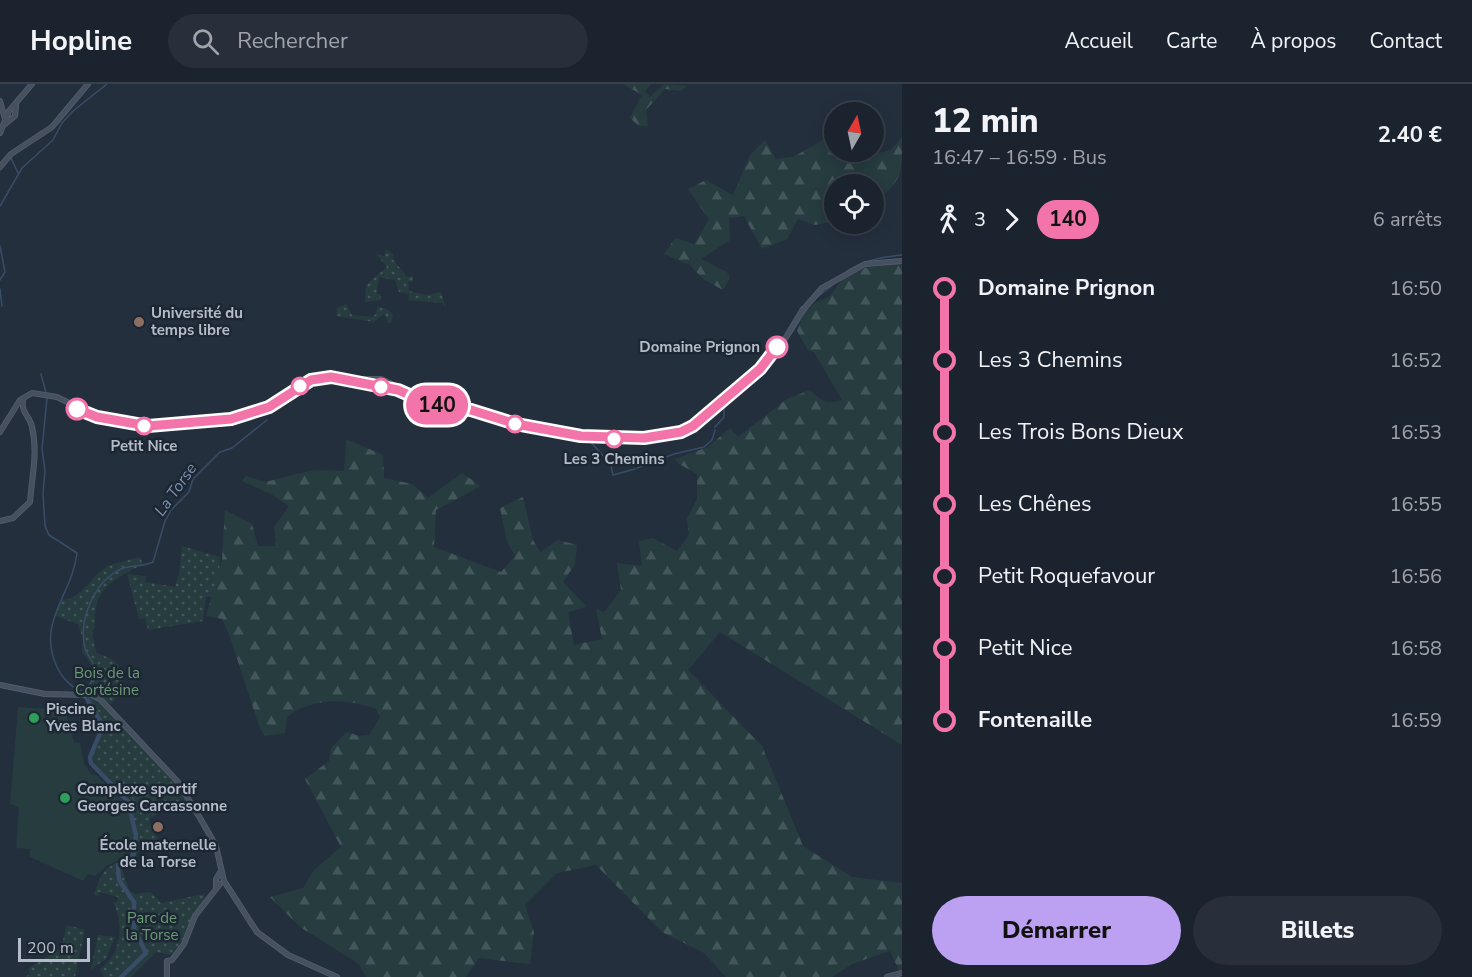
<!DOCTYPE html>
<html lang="fr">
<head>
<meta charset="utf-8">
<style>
	body { margin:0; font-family:"Nunito Sans",sans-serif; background:#282f3a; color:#f1f3f6; height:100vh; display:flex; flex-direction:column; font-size:22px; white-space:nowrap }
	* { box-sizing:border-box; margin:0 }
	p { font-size:20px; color:#a0a4aa }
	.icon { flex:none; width:33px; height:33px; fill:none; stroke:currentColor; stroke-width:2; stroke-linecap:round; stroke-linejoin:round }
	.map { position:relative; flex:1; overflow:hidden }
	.side { display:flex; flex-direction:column; background:#1b232e; width:570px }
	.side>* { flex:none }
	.badge { padding:0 12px; border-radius:20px; font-size:21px; line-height:39px }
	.needle { width:39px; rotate:9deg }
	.tools { position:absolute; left:824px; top:18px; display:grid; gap:12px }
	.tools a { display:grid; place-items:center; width:60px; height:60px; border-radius:50%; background:#1b232e; box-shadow:0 3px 15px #0003,0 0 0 2px #39404a; font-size:30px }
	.scale { position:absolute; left:18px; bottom:15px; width:72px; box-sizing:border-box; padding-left:6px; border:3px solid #b4bcc9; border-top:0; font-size:16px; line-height:21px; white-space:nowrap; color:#b4bcc9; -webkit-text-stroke:4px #1d2633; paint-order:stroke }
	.map>.badge { position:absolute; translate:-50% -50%; box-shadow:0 0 0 3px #fff }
	.legs { display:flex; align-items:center; gap:9px; height:66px; padding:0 30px; font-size:20px }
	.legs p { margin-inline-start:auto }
	.summary { display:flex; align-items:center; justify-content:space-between; height:102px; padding:0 30px }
	h1 { font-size:33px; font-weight:800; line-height:45px }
	.primary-button { display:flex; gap:12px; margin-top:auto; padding:12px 30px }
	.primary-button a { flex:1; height:69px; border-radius:36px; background:#bca0f2; color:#111; font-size:24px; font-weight:800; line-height:69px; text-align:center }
	.primary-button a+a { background:#282f3a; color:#f1f3f6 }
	ul { padding:0 30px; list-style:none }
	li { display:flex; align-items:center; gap:21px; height:72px; font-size:22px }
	li i { display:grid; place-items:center; width:9px; height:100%; margin:0 8px; background:currentColor }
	li i::after { content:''; width:15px; height:15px; margin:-8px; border:4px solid; border-radius:50%; background:#1b232e }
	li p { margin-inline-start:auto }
	li:first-child i { background:linear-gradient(#0000 50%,currentColor 0) }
	li:last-child i { background:linear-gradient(currentColor 50%,#0000 0) }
	header { display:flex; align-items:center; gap:36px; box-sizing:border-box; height:84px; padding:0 30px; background:#1b232e; border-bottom:2px solid #39404a }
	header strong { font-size:28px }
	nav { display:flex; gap:33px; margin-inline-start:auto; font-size:21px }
	.search { width:420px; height:54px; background:#282f3a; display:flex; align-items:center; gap:15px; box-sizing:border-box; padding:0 21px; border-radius:33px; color:#a0a4aa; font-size:22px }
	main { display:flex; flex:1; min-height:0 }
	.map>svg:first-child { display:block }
	.green { fill:url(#green-dots) }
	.forest { fill:url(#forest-firs) }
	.pitch { fill:#263c3f }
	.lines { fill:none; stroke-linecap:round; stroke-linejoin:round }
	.stream { stroke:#394c67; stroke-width:1.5 }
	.river { stroke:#394c67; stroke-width:4.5 }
	.secondary-casing { stroke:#565f6c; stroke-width:6 }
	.secondary { stroke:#465061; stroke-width:4.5 }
	.line-1-casing { stroke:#fff; stroke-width:14 }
	.line-1 { stroke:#f274a9; stroke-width:9 }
	.education-dot { fill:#8d6e63; stroke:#1d2633; stroke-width:2 }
	.stop-1-dot { fill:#fff; stroke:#f274a9; stroke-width:3 }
	.leisure-dot { fill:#2e9e5b; stroke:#1d2633; stroke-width:2 }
	.labels { text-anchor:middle; stroke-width:5; stroke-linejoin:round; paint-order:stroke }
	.poi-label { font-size:15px; font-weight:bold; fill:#b4bcc9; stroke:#1d2633; text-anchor:start }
	.stop-label { font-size:15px; font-weight:bold; fill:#b4bcc9; stroke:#1d2633 }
	.park-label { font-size:15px; fill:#6b9a76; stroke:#1d2633 }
	.water-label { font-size:16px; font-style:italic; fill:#7c92b1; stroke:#1d2633 }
</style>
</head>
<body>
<header>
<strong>Hopline</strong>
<div class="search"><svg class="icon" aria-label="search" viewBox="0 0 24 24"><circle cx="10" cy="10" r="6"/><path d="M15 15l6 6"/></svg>Rechercher</div>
<nav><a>Accueil</a><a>Carte</a><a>À propos</a><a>Contact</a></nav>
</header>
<main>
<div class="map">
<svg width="902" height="893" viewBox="0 0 902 893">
	<defs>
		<pattern id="green-dots" width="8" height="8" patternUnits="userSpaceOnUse" patternTransform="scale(1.5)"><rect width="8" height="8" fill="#263c3f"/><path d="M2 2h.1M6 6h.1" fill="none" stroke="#435659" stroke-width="1.8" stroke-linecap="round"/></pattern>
		<pattern id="forest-firs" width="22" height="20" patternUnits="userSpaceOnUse" patternTransform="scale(1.5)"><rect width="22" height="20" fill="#263c3f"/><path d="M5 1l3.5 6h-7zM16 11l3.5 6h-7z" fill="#435659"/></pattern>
	</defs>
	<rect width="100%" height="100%" fill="#242f3e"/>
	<path class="green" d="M386,165L394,171L392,174L407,193L413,192V197L408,198L409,207L427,211L441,208L446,224L442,219L408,216L409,210L399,208L395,196L379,193L377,210H380L381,216L365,218L366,201L387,183L376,170L384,172Z
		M346,220L352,231L372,233L376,230L377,223L387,225L393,231L391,239H388L384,230L374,238L336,232L337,224Z
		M182,462L220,473L218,512L206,513L203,537L148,546L145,534L139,535L127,490L146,492L145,498L175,503L179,490Z
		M140,473L143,480C112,497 92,504 95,544L92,547L96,568C101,571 109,573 114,577C129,590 124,610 110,620L98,610L89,607C90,585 98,587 82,568L83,555L78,540L54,531L62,516C82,515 91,492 108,482C109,481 136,474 140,473Z
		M85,611L101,617L177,699L186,716L149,735L153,749L159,754L145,762L122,785L129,806L135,810L151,808L161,819L203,810L206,814C190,832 187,853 172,871L156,868L131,893H104L100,885C122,870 124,840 113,818H117L118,813L99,808L98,813L94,810C105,783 101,786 129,773C138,744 130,718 109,695C100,685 95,683 91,669L101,652L99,637Z
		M67,841L85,846L75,893H25L30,890L28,885L61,864Z
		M98,851L115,853L106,875L91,885Z"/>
	<path class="forest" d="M623,0H651L645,7L650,13L664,0L687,2L681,7L665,5L646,26L648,42H639L630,34L642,11Z
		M830,52L834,57V68H867L870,71L891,66L902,53C902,92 902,97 873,119V100H834V137L815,141L798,135L787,155L762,165L744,132L729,134L730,156L701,175L727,188L730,194L723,206L703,195L690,181L664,170L675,154L694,160L709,135L688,105L706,96L733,111L750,71L765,56L776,75L793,73Z
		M902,179V661L720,548L688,586L762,662L803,762L852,793L902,799V893L890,867L852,880L832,893H726L704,869L662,848L596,781L557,789L525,821L534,848L530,880L479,874L466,893H366L359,880L300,843L270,813L303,804L314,786L341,763L305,695L329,677L331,664L347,648L359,652L369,651L380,633L376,625C347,614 312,613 287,633L285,649L265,652L259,642L229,550L222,535L206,532L222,476L225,426L252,440L258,462H276L274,443L289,422L271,410L242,397L246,392L265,398L313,386L344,387L346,355L383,371L384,394L412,400L428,414L462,389L481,402L436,426L434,463L501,488L515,472L507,458L500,424L523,413L533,456L540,468L558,456L577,461L575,480L563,498L587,523L568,528L574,561L602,555L596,525L604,528L621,506L617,479L642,482L639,457L653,454L677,467L689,451L687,435L697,415V390L679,380L675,375L708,363L730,344L738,353L787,315L810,306C821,317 827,321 842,316L814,268L808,266L797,247L804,229L815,219L830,212L843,194L865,184Z"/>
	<path class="pitch" d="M18,623L65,626L74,658L80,659L84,679L91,690L96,691C125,717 141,731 129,773L108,781L95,792L88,790L83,797L30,773V765L16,764L19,723L10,720Z"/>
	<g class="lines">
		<path class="stream" d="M11,74L18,89
			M0,122L22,84L53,56L62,39L73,27L107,0
			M0,162L5,188L0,196
			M847,187C865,176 881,173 902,171
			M0,205L2,222
			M815,215L834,200
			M791,250L808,223
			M41,290L46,309
			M47,314L42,365L45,387L43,409L45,442L49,451L77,469C72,512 36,538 57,583C62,594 72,604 83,608C88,601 94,598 95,589C96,579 87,572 85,564C78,535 95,497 121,485C131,481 143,483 153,478L165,437L171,426L189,408L193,395L220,368L232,364L267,336
			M478,331L493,336
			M495,337L503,339
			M715,343L724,333V320L774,275L782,272L784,261
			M568,353L581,354
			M588,355L608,377
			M610,378L613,391L635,385
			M637,384L674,370L704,363L712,356L715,346
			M123,697L128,701L137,725
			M121,698L127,709"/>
		<path class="river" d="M83,608L103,642L90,673L91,679L128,718L136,751L133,771L118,781L119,796L134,818V845L146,869L121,893"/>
		<defs>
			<path id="secondary" d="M0,17L5,35
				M4,41L15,32L16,22
				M0,49L9,27L32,0
				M0,83L11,70L52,43L88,0
				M802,227L822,204L865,180L902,177
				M353,295H381L402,305
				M0,348L20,316L32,309L57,313L104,336L152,342L242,333L276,320L311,296L335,293L398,306L439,322L471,326L514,340L565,350L605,355L648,353L681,348L696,339L763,282L782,260L803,225
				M0,437L13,434L30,418C32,392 38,368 32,343C30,332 21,329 23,317
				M0,601L45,610L91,611L100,615L178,698L200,734
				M200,734L216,762L224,797L257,848L288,871L337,893
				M216,804V795L221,787
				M167,893V877L172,876L184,860L195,832L220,800
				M887,893L902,889"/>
		</defs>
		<use href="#secondary" class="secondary-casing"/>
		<use href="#secondary" class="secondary"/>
	</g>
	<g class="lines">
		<defs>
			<path id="line-1" d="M77,325L97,333L148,342L231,335L269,323L311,296L331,293L398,306L425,318L471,326L516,340L581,352L644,354L681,348L693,342L760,285L777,263"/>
		</defs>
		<use href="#line-1" class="line-1-casing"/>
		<use href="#line-1" class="line-1"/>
	</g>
	<g class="education-dot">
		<circle cx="139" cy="238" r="6"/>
		<circle cx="158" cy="743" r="6"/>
	</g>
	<g class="stop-1-dot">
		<circle cx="777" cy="263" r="10"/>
		<circle cx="300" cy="302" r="8"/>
		<circle cx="381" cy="303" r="8"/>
		<circle cx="77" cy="325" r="10"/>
		<circle cx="515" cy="340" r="8"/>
		<circle cx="144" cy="342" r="8"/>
		<circle cx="614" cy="355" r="8"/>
	</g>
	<g class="leisure-dot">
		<circle cx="34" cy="634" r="6"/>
		<circle cx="65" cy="714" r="6"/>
	</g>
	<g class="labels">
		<g class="poi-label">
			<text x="151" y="234">Université du<tspan x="151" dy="17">temps libre</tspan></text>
			<text x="46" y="630">Piscine<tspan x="46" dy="17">Yves Blanc</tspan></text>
			<text x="77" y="710">Complexe sportif<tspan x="77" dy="17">Georges Carcassonne</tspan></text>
			<text x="158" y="766" text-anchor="middle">École maternelle<tspan x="158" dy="17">de la Torse</tspan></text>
		</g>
		<g class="stop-label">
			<text x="760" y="268" text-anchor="end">Domaine Prignon</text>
			<text x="144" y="367">Petit Nice</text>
			<text x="614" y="380">Les 3 Chemins</text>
		</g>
		<g class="park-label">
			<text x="107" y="594">Bois de la<tspan x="107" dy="17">Cortésine</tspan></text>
			<text x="152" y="839">Parc de<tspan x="152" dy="17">la Torse</tspan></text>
		</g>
		<g class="water-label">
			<text transform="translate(175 405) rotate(-55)" y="6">La Torse</text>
		</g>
	</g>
</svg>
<div class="tools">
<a><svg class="needle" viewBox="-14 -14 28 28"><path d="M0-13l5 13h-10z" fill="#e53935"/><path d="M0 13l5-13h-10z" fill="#a0a4aa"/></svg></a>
<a><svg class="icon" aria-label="locate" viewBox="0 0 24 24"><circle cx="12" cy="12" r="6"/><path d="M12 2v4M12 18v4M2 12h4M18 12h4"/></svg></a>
</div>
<div class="scale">200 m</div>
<b class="badge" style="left:437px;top:321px;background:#f274a9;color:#111">140</b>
</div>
<section class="side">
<div class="summary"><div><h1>12 min</h1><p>16:47 – 16:59 · Bus</p></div><b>2.40 €</b></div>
<div class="legs"><svg class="icon" aria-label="walk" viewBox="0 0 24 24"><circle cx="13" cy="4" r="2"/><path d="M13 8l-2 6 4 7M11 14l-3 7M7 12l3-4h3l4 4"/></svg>3<svg class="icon" aria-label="forward" viewBox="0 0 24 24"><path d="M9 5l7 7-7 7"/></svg><b class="badge" style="background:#f274a9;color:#111">140</b><p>6 arrêts</p></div>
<ul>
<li><i style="color:#f274a9"></i><b>Domaine Prignon</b><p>16:50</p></li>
<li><i style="color:#f274a9"></i><span>Les 3 Chemins</span><p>16:52</p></li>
<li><i style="color:#f274a9"></i><span>Les Trois Bons Dieux</span><p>16:53</p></li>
<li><i style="color:#f274a9"></i><span>Les Chênes</span><p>16:55</p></li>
<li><i style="color:#f274a9"></i><span>Petit Roquefavour</span><p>16:56</p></li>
<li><i style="color:#f274a9"></i><span>Petit Nice</span><p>16:58</p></li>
<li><i style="color:#f274a9"></i><b>Fontenaille</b><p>16:59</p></li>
</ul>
<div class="primary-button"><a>Démarrer</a><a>Billets</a></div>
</section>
</main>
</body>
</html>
